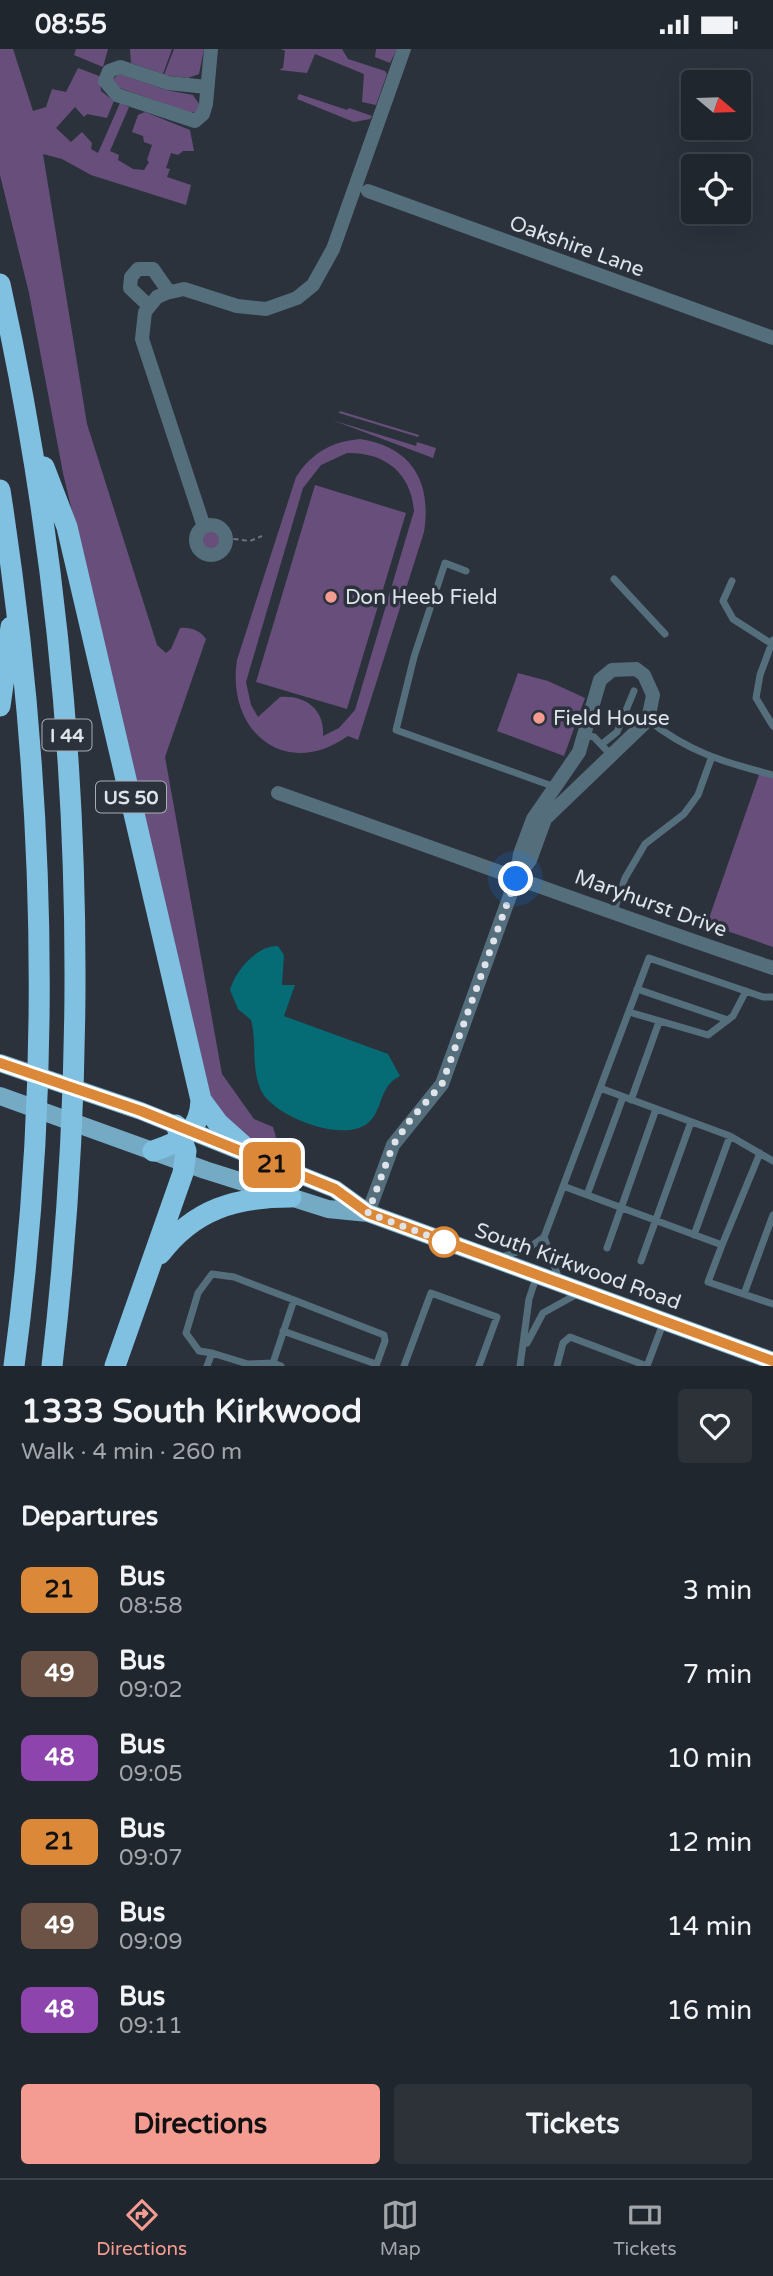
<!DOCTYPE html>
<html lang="en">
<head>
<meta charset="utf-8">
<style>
	body { margin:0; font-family:"Varela Round",sans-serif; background:#2d3239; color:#f1f3f6; height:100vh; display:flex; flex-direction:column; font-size:26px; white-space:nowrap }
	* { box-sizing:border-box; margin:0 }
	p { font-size:23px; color:#a2a5aa }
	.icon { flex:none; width:38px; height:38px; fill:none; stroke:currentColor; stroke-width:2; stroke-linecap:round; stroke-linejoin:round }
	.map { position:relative; height:1317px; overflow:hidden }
	.drawer { display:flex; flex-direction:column; background:#20262d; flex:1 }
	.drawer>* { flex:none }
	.badge { padding:0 14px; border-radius:10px; font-size:24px; line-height:46px }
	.needle { width:46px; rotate:109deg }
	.tools { position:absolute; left:681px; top:21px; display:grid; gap:14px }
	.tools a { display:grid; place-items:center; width:70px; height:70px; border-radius:7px; background:#20262d; box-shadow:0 7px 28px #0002,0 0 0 2px #3d4349; font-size:35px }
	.you { position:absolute; width:35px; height:35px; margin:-18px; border:5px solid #fff; border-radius:50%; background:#1a73e8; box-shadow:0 0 0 10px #1a73e833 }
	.map>.badge { position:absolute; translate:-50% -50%; box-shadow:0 0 0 4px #fff }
	h2 { padding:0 21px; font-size:26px; line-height:63px }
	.round { display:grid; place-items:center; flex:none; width:74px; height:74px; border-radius:7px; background:#2d3239 }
	.overview { display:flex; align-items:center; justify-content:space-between; height:119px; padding:0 21px }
	h1 { font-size:33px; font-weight:800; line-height:52px }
	.cta { display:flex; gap:14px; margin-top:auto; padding:14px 21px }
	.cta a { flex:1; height:80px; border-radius:7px; background:#f59c92; color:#111; font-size:28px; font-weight:800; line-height:80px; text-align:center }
	.cta a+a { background:#2d3239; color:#f1f3f6 }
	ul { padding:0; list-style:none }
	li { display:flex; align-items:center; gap:21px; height:84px; padding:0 21px }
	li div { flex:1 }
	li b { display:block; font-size:26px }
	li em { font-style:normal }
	li .badge { min-width:77px; font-weight:700; text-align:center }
	.status { display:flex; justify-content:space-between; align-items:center; height:49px; padding:0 35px; background:#20262d; direction:ltr }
	.status svg { height:19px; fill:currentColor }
	.tab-bar { display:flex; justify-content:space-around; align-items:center; height:98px; border-top:2px solid #3d4349; background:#20262d; font-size:19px; color:#a2a5aa }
	.tab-bar a { display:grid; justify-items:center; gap:4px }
	.tab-bar .selected { color:#f59c92 }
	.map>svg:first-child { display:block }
	.green { fill:#684f7b; fill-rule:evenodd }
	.water { fill:#056b74 }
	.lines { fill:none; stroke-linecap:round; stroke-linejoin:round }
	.path { stroke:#6e747d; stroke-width:2; stroke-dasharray:5 3.5; stroke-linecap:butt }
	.service { stroke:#556e7c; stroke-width:7 }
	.minor { stroke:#556e7c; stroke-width:14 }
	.primary { stroke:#75aac5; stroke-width:18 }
	.motorway { stroke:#80c1e2; stroke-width:21 }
	.line-casing { stroke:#fff; stroke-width:16 }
	.line { stroke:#db8839; stroke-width:10 }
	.walk { stroke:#dfe3ea; stroke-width:7; stroke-dasharray:0 12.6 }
	.poi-dot { fill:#f59c92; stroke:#2b323c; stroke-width:2.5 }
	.stop-dot { fill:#fff; stroke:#db8839; stroke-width:3.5 }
	.labels { text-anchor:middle; stroke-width:7; stroke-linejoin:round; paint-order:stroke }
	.shield { fill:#2b323c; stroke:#a9aeb6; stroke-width:2 }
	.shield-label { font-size:19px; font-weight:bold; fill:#dfe3ea }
	.street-label { font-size:21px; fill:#dfe3ea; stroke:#2b323c }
	.poi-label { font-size:21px; fill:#dfe3ea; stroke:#2b323c; text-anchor:start }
</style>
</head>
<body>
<div class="status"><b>08:55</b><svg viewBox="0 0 49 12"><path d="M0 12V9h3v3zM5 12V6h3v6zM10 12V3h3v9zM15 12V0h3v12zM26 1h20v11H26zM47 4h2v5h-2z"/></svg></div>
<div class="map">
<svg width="773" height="1317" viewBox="0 0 773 1317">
	<rect width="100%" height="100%" fill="#2b323c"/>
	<path class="green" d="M0,0H13L33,62L46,58L52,40L66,43L78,19L99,27L101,42L114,52L107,69L87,65L84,68L75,58L56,79L71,93L82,83L92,94L91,100L98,104L120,54L129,58L110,102L119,106L118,111L133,120L144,121L149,113L147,111L152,96L144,93L143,87L132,83L138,66L145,63L190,81L194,102H183L178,106L171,104L166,119L170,120L167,128L191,136L186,156L91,126L62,110L43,105L87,375L157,596L166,604L171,600L180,579C190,578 200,581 206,590L165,708L222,1025L254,1070L273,1078L276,1088L264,1098L243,1089L214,1062L63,424L29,244L0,126Z
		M76,0H108L103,18L74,6Z
		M130,0H172L163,25L131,14Z
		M174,0H204L199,25L188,29L164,26Z
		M281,0H342L348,10L385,22L387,25L376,56L362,53L364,25L315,5L307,24L279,21L283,19L285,2Z
		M376,0H397L390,14L375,8Z
		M119,25L166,41L193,46L199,55L197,62L191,64L117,38L112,31Z
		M299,45L347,61L349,59L372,67L370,70L354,73L297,50Z
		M340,362L419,386L418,388L339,364Z
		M332,371L416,397L417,393L436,399L433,409Z
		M360,390C412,398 432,433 424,483L358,691L348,687C284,732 226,681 237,611L296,428C312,404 330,393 360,390ZM347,404C385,403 411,424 414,462L355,661L339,679L323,687C325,661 306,646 280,648L258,668L251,656L246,633L303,439L321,416Z
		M315,436L406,464L347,660L256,633Z
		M202 491a9 9 0 1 1 18 0a9 9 0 1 1-18 0Z
		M518,624L548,632L585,649L564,707L497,682Z
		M760,723L773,727V898L707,875Z"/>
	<path class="water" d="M278,897L284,906L282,936H295L284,967L388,1005L400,1027C378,1038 384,1060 368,1074C344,1095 270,1067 260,1039C251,1016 257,993 251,971L238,960L230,941C235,922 257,896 278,897Z"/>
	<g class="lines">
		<path class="path" d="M225,489L250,492L262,487"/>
		<path class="service" d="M466,522L445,514L414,608L396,681L555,738
			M614,530L665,585
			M732,532L723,552L733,570L772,595
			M773,591L760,626L756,649L773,677
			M648,671C689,703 723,713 773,726
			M585,686L594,688L612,707
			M602,695L617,683L634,642
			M613,865L625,829L645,795L684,765L698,746L711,710
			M637,940L728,971
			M629,963L708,986L733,967L746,942
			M600,1039L730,1087L773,1112
			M631,1051L659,973
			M563,1137L722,1196L708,1233L773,1255
			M587,1146L623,1048
			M694,1186L730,1087
			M722,1196L760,1104
			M607,1199L656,1060
			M501,1208L527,1200L544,1188
			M641,1212L691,1073
			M559,1230L544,1188L649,909L763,948H773
			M744,1245L773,1166
			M283,1282L376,1315
			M527,1294L543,1264L579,1244
			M212,1304L199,1302L186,1284L198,1244L212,1225L234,1228L294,1251
			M207,1317L212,1304L248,1315L273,1314
			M281,1317L273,1314L294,1251L384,1286L385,1292L376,1317
			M404,1317L431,1244L497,1268L479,1317
			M520,1317L529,1250L537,1226
			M557,1317L563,1294L570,1288L647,1317
			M647,1317L664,1272"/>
		<path class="minor" d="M207,38L168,34L120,18L109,22L105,32L117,46L195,72L203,65L206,55L211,0
			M368,142L773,289
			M149,257L130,239L131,228L138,220H153L169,243
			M196 491a15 15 0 1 1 30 0a15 15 0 1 1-30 0Z
			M204,478L142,290L145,263L157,248L166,244L184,240L237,257L266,260L297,249L313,236L333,200L404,0
			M278,744C444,802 606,863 773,919
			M368,1164L393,1096L442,1035L516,830L520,805L533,770L579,703L600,631L612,621L636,620L644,626L653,646L648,671L545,770L530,811L516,830"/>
		<path class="primary" d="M0,1014L141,1062L335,1140L368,1164
			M0,1047L205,1121L328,1160L368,1164L773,1312"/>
		<path class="motorway" d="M0,235C79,591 94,955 52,1317
			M44,418L67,478L201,1051C200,1083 181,1093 153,1102
			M0,441C45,730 53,1027 14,1317
			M0,657L11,578
			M201,1051L218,1074L258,1110
			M160,1205C194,1160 236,1148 291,1148
			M115,1317L183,1124L186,1102L176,1076"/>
	</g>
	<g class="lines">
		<defs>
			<path id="line" d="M0,1014L141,1062L335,1140L368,1164L773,1312"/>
		</defs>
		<use href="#line" class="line-casing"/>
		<use href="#line" class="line"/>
		<path class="walk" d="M444,1193L453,1196L368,1164L393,1096L411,1070L442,1035L516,830"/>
	</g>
	<g class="poi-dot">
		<circle cx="331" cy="548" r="7"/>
		<circle cx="539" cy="669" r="7"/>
	</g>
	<circle class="stop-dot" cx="444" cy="1193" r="14"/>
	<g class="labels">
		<g class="shield">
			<rect x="42.5" y="670.5" width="49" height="31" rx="5"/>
			<rect x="96" y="732.5" width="70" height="31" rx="5"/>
		</g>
		<g class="shield-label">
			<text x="67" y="693">I 44</text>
			<text x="131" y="755">US 50</text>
		</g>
		<g class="street-label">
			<text transform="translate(577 197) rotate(20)" y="7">Oakshire Lane</text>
			<text transform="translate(651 854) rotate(20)" y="7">Maryhurst Drive</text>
			<text transform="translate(578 1217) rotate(20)" y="7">South Kirkwood Road</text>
		</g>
		<g class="poi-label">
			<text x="345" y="555">Don Heeb Field</text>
			<text x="553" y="676">Field House</text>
		</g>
	</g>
</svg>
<div class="tools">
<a><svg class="needle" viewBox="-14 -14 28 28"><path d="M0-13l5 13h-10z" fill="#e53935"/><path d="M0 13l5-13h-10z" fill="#a2a5aa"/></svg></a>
<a><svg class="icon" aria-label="locate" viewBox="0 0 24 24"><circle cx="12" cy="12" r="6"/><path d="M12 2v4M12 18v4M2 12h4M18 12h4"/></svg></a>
</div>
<div class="you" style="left:516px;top:830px"></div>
<b class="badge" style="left:272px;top:1116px;background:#db8839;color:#111">21</b>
</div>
<section class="drawer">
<div class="overview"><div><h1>1333 South Kirkwood</h1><p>Walk · 4 min · 260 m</p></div><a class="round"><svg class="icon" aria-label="heart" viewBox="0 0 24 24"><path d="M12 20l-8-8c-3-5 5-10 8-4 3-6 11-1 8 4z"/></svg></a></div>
<h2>Departures</h2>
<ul>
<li><span class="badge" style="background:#db8839;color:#111">21</span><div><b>Bus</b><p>08:58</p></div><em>3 min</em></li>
<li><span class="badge" style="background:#6c5345;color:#fff">49</span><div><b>Bus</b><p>09:02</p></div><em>7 min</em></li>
<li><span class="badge" style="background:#8e44ad;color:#fff">48</span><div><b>Bus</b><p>09:05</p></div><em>10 min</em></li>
<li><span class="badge" style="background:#db8839;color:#111">21</span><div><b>Bus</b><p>09:07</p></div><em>12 min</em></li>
<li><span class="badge" style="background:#6c5345;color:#fff">49</span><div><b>Bus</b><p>09:09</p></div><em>14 min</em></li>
<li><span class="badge" style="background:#8e44ad;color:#fff">48</span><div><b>Bus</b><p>09:11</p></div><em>16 min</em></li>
</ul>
<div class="cta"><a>Directions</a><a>Tickets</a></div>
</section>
<nav class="tab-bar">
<a class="selected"><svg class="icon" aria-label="directions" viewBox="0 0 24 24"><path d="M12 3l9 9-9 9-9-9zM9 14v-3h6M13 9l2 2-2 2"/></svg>Directions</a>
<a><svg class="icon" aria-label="map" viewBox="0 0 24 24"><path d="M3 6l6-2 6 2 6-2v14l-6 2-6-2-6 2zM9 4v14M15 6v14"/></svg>Map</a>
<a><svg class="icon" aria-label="tickets" viewBox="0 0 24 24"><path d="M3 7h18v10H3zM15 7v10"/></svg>Tickets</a>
</nav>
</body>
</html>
